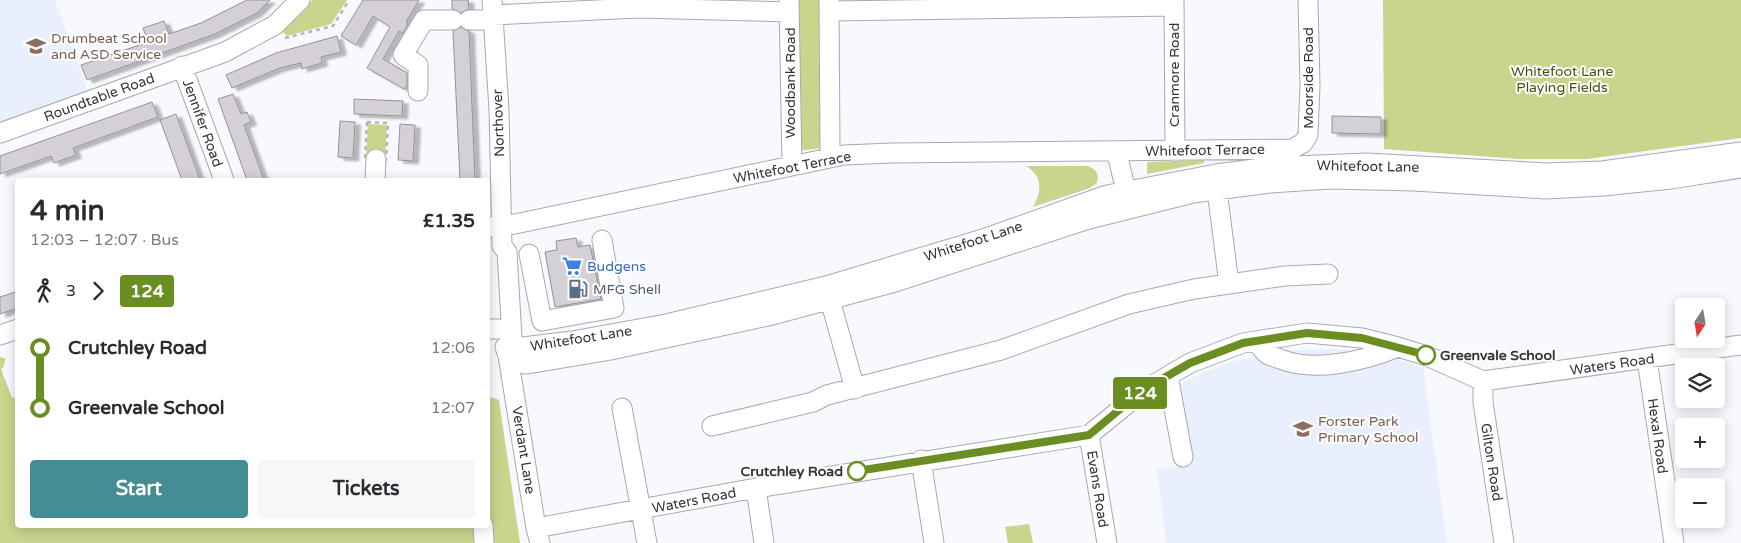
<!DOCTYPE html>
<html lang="en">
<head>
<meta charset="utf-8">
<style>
	body { margin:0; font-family:"Varela Round",sans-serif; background:#f7f7f7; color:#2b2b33; height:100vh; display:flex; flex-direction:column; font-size:19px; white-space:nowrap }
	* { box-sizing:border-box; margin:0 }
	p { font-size:16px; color:#7c7c81 }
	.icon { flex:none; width:28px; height:28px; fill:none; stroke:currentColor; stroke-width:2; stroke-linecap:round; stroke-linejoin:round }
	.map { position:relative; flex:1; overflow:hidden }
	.panel { position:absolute; left:15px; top:178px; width:475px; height:350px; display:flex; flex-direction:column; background:#fff; border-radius:5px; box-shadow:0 2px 12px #0003 }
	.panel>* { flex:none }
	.badge { padding:0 10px; border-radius:4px; font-size:18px; line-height:32px }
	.needle { width:32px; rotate:192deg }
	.fabs { position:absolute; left:1675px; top:298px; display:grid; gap:10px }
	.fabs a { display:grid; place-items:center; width:50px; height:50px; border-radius:5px; background:#fff; box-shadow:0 2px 12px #0003; font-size:25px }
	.map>.badge { position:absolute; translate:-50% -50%; box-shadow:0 0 0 2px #fff }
	.legs { display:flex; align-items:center; gap:8px; height:55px; padding:0 15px; font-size:16px }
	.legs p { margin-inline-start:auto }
	.head { display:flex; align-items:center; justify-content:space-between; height:85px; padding:0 15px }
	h1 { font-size:28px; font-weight:700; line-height:38px }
	.button { display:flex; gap:10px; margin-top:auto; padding:10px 15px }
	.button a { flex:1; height:58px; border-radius:5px; background:#458c94; color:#fff; font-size:20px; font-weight:700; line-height:58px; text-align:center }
	.button a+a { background:#f7f7f7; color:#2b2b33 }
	ul { padding:0 15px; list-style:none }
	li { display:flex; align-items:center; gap:18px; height:60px; font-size:19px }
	li i { display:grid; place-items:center; width:8px; height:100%; margin:0 6px; background:currentColor }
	li i::after { content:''; width:12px; height:12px; margin:-6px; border:4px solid; border-radius:50%; background:#fff }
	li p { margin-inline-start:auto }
	li:first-child i { background:linear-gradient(#0000 50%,currentColor 0) }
	li:last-child i { background:linear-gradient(currentColor 50%,#0000 0) }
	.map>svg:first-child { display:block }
	.built { fill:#e9effd }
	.green { fill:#cad48d }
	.building { fill:#d5d0d5; stroke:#969297; filter:url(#shadow) }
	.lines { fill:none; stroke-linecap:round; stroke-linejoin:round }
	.minor-casing { stroke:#a7aab0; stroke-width:21 }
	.path { stroke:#b3b5b9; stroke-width:2.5; stroke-dasharray:4 4; stroke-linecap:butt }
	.minor { stroke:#fff; stroke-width:19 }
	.line-1-casing { stroke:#fff; stroke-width:11 }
	.line-1 { stroke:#6b8e23; stroke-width:8 }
	.stop-1-dot { fill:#fff; stroke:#6b8e23; stroke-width:2.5 }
	.labels { text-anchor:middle; stroke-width:4; stroke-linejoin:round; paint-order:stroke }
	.education-label { font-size:14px; fill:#785e54; stroke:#fff; text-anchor:start }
	.park-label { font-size:14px; fill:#4b5210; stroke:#fff }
	.street-label { font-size:14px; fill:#343538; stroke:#fff }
	.shop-label { font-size:14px; fill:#366cbe; stroke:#fff; text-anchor:start }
	.service-label { font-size:14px; fill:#4e5e75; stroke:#fff; text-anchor:start }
	.stop-label { font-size:14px; font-weight:bold; fill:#343538; stroke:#fff; text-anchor:start }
</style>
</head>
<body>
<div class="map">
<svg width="1741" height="543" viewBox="0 0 1741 543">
	<defs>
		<filter id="shadow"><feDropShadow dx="5.5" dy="3" stdDeviation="1" flood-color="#0004"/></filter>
	</defs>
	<rect width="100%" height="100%" fill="#f7f9fe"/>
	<path class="built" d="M0,0H55L88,91L0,123Z
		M1337,349L1379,355L1423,367L1447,543H1166L1157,470L1179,466L1167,391L1200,374L1231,362L1267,354L1293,350Z"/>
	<path class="green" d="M312,0H347L331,24L287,36L282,31L302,13Z
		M797,0H823V148L798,151Z
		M1383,0H1741V138L1587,159H1519L1384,149Z
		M368,124L387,125L385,158L366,157Z
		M1204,160V163L1147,174V162Z
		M1026,166H1088C1097,170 1099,174 1097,183L1090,188L1033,207C1042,190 1043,177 1026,166Z
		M0,357L6,359L3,368L1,369L12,398L17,397L18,525H488V396L499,400L520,543H0Z
		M1029,524L1033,543H1008L1005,527Z"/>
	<path class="building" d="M247,0H270L257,13L215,34L87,80L81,65L148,42L143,28L164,21L169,34L201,23Z
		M363,0H419L406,22L408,23L403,33L399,31L383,59L407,73V85L404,89L367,68L390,27L373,16L356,45L341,36Z
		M452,0H468L469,9L461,13L452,9Z
		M461,27L469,31L475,180H460L453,31Z
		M337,36L341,52L321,57L322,63L302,69L301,63L280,68L232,88L226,75L276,53Z
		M233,94L241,114L247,112L251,122L244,125L264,180H247L218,99Z
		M354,99L403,101L402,116L354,114Z
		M152,102L158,117L73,148L76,155L54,163L51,156L0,174V156Z
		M176,114L195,166L200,180H182L160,120Z
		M1332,116L1381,117V134L1332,133Z
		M340,121L355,122L353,158L338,157Z
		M400,124L415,125L413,161L398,160Z
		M576,238L578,247L590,245L601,299L555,307L545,252L557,250L556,241Z
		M18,291V308L0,314V297Z"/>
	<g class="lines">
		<defs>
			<path id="minor" d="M492,0L499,110L502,246L507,252L512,338L508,356
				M789,0L792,166
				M829,0L830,148L833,157
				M1174,0L1175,151
				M830,11L1174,6
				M492,15L638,8L789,12
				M469,20H492
				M182,66L224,180
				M418,91V65L403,55L424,20H453
				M0,133L225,52L275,25L300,0
				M1118,151V158L1129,203
				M375,180L376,159
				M1217,190L1229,284
				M488,227L515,224L844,155L892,153L1292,149L1303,143L1308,135L1310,85L1308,0
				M529,254L542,321L614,308L602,240
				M827,289L855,389
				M488,329H500
				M0,335L18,329
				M1255,341C1259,345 1262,349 1266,353C1269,356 1275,357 1280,359C1315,373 1364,361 1398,347
				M505,347L508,356L536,528L540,543
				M508,356L523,347L572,341L666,324L826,286L986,238L1107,195L1216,174L1270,167L1366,163L1546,173L1602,171L1741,152
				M508,356L525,364L538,362L611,350L768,316L895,282L1089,219L1193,193L1270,183L1330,179L1414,181L1546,189L1603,186L1671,179L1741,168
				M1647,359L1674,543
				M1168,376L1183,457
				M1483,381V402L1504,543
				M622,408L647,543
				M712,426L813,402L827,395L1001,350L1129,304L1194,289L1285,276L1328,274
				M1089,435L1107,543
				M921,460L934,543
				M756,488L764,543
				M483,525L484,543
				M536,528L756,488L1089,435L1143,391L1190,363L1243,343L1307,333L1362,338L1398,347L1427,356L1483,381L1741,345"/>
		</defs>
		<use href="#minor" class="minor-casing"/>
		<path class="path" d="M285,38L333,26L349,0
			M367,122L388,123L386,160L365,159Z"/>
		<use href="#minor" class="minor"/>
	</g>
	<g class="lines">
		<defs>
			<path id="line-1" d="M857,471L1089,435L1143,390L1190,363L1243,343L1307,333L1362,338L1426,355"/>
		</defs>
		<use href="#line-1" class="line-1-casing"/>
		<use href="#line-1" class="line-1"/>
	</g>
	<defs>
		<symbol id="school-bare" viewBox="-9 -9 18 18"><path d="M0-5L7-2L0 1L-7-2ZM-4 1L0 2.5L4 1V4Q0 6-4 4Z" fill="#8d6e63" stroke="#fff" stroke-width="2.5" paint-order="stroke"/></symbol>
		<symbol id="supermarket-bare" viewBox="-9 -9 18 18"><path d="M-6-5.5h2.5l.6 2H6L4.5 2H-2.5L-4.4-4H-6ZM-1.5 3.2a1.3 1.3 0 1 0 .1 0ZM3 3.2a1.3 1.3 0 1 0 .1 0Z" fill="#3f7fe0" stroke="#fff" stroke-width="2.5" paint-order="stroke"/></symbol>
		<symbol id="fuel-bare" viewBox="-9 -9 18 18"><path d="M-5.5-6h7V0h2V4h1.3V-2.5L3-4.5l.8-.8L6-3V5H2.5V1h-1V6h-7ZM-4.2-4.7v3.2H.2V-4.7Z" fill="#5c6f8a" stroke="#fff" stroke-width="2.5" paint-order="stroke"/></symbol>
	</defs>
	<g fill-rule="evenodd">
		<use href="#school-bare" x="22" y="32" width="28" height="28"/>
		<use href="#supermarket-bare" x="558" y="252" width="28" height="28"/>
		<use href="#fuel-bare" x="564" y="275" width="28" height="28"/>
		<use href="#school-bare" x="1289" y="415" width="28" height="28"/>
	</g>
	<g class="stop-1-dot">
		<circle cx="1426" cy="355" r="9"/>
		<circle cx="857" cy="471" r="9"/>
	</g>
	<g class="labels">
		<g class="education-label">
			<text x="51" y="43">Drumbeat School<tspan x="51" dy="16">and ASD Service</tspan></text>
			<text x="1318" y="426">Forster Park<tspan x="1318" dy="16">Primary School</tspan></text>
		</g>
		<g class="park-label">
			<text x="1562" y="76">Whitefoot Lane<tspan x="1562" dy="16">Playing Fields</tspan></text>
		</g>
		<g class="street-label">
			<text transform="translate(1174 75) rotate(-90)" y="5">Cranmore Road</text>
			<text transform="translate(1308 78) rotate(-90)" y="5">Moorside Road</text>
			<text transform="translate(790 83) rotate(-90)" y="5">Woodbank Road</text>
			<text transform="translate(99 97) rotate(-20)" y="5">Roundtable Road</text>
			<text transform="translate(203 123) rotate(70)" y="5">Jennifer Road</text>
			<text transform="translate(498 123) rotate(-92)" y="5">Northover</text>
			<text transform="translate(1205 150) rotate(-1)" y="5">Whitefoot Terrace</text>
			<text transform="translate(1368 166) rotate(1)" y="5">Whitefoot Lane</text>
			<text transform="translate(792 167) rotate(-11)" y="5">Whitefoot Terrace</text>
			<text transform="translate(973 241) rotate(-18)" y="5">Whitefoot Lane</text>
			<text transform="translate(581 338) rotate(-9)" y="5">Whitefoot Lane</text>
			<text transform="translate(1612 364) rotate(-8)" y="5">Waters Road</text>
			<text transform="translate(1658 436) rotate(82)" y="5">Hexal Road</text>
			<text transform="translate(524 450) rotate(81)" y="5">Verdant Lane</text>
			<text transform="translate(1492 462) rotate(81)" y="5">Gilton Road</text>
			<text transform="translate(1098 489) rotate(81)" y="5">Evans Road</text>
			<text transform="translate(694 500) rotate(-11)" y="5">Waters Road</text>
		</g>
		<g class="shop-label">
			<text x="587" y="271">Budgens</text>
		</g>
		<g class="service-label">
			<text x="593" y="294">MFG Shell</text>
		</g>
		<g class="stop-label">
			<text x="1440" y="360">Greenvale School</text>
			<text x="843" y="476" text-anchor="end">Crutchley Road</text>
		</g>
	</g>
</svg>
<div class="fabs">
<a><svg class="needle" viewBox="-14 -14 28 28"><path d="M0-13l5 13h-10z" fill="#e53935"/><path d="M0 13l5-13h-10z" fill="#7c7c81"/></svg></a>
<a><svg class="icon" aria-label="layers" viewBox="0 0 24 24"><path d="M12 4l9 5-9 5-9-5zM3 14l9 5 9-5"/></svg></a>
<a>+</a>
<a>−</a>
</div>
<b class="badge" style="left:1140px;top:393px;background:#6b8e23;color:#fff">124</b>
<section class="panel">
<div class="head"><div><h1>4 min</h1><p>12:03 – 12:07 · Bus</p></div><b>£1.35</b></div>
<div class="legs"><svg class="icon" aria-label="walk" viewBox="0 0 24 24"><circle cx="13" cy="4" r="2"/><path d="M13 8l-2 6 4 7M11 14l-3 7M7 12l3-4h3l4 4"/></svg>3<svg class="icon" aria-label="forward" viewBox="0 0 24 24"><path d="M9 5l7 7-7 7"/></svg><b class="badge" style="background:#6b8e23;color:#fff">124</b></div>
<ul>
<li><i style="color:#6b8e23"></i><b>Crutchley Road</b><p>12:06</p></li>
<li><i style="color:#6b8e23"></i><b>Greenvale School</b><p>12:07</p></li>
</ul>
<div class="button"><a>Start</a><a>Tickets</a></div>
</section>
</div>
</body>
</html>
